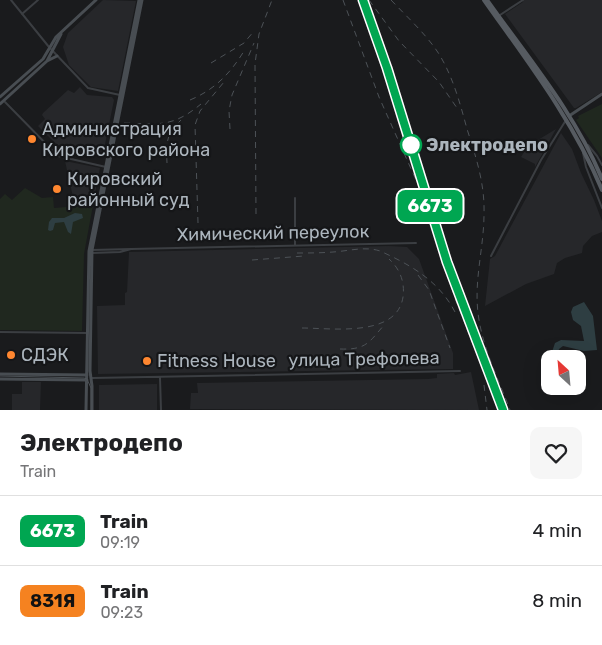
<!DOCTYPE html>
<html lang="en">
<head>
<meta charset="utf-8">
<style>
	body { margin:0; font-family:Rubik,sans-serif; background:#f6f6f6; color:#202124; height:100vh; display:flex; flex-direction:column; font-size:19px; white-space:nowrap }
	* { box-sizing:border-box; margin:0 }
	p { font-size:16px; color:#757577 }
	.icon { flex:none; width:28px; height:28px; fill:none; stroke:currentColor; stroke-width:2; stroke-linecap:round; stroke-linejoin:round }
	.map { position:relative; height:410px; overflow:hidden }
	.details { display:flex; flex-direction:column; background:#fff; flex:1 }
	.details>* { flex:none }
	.badge { padding:0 10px; border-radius:8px; font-size:18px; line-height:32px }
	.needle { width:32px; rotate:334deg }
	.controls { position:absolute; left:541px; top:350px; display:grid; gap:10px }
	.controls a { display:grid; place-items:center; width:45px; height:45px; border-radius:10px; background:#fff; box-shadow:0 5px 20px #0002; font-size:25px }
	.map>.badge { position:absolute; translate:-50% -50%; box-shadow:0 0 0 2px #fff }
	.round { display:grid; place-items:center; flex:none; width:52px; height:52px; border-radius:10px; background:#f6f6f6 }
	.summary { display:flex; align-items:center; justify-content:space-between; height:85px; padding:0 20px }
	h1 { font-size:24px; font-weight:700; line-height:38px }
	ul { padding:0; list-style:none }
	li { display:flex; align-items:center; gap:15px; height:70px; padding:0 20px; border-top:1px solid #e0e0e0 }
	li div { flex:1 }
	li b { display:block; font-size:19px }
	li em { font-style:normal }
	li .badge { min-width:55px; font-weight:700; text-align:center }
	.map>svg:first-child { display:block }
	.built { fill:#26272a }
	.green { fill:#20281f }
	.water { fill:#2e3e42 }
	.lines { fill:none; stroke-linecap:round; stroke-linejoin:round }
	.street { stroke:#3b3e42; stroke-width:2 }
	.secondary { stroke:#484d52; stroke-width:3 }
	.primary { stroke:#565b61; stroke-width:4 }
	.tram { stroke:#4d5257; stroke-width:1 }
	.rail { stroke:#4d5257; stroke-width:1; stroke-dasharray:6 5; stroke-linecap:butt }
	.line-casing { stroke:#fff; stroke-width:11 }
	.line { stroke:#00a651; stroke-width:8 }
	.poi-dot { fill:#ff8730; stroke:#151618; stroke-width:2 }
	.stop-dot { fill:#fff; stroke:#00a651; stroke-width:2.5 }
	.labels { text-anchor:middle; stroke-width:4.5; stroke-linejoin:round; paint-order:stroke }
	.poi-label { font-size:18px; fill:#acb5bd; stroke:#151618; text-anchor:start }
	.stop-label { font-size:18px; font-weight:bold; fill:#acb5bd; stroke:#151618; text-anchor:start }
	.street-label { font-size:18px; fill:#acb5bd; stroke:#151618 }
</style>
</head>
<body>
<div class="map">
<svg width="602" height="410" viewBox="0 0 602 410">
	<rect width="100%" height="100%" fill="#1a1b1d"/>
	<path class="built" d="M103,0L136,1L118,91L91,87L69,65L63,47L68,33Z
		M522,0H602V92L576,108H574L505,14L523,2Z
		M80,87L87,95L112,97L114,100L103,154L57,145L38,126L45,119L42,115L43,113L68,90L74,93Z
		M556,129L535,167V164L521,157L528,146Z
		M561,133L572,149L581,173L594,200L602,221V232L592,236L583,246L582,253L565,258L557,263L554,274L526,284L485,306L490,259L495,256Z
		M65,161L100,168L93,203L75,206Z
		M389,246L407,247L419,259L453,353V369L98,374L97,306L125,305V293L127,292L129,252Z
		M471,372L479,410L190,409L191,393H198L197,383L428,379L437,378V374L454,373L455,375Z
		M22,382H41L40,410H12V394H22Z
		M157,384V410H99V385Z"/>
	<path class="green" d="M602,104V158L576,120L579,118L578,116Z
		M25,188L42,198L53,197L54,208L93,205L84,254L82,331L0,330V199L5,194L12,200Z"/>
	<path class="water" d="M75,213L82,214L83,218L73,222L71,234L68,232L64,222L55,223L53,230L50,231L48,230L49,222L52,218H64Z
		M584,302L593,316L597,350L584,351L563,346L559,349L557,359H550V372L548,373L546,370L555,343L561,340L584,341L581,326L573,320L571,312L573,307Z"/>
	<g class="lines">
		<path class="street" d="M11,0L49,47L88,88L120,95
			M22,14L38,0
			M500,15L523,0
			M5,102L58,156L106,167
			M588,145L597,156L602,165
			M583,153L586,167L602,208
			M295,198V245
			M131,249L416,243
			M131,249L120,252L92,253L89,251L92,250Z
			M491,256L541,160L566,120
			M0,332L88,333
			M92,378L460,371
			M160,378L161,410"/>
		<path class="secondary" d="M47,61L57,56
			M0,97L43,59L56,37L96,0
			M0,104L47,61L61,34
			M569,116L602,94
			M0,374L87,375
			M0,379L87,380
			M86,410L89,251L139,0
			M92,410V386L90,371L92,250L142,0"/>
		<path class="primary" d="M484,0C527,61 573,120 602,190
			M487,0C528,58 575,113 602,179"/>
		<path class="tram" d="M0,376L84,378L87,379L91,388V410"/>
		<path class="rail" d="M343,0L379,97L420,189L456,301L499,410
			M363,0L384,57L418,169
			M369,0L399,41L439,82L457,108
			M391,0C408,18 426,34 439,54C453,77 460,103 467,129C476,157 485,184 484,214C484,247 474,279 478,313C482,347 498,378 510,410
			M211,63L244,43L254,31
			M190,100C214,90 230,74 244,51
			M124,123C159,124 172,128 201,104
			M230,129L229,111L232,95L254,43
			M167,163C166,142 166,135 181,120
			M256,214L255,64L259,34L272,0
			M198,223L195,125L200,111L224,82
			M297,253C309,253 321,253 333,252C349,251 365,246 380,251C411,265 439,281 455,312
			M252,260L304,256
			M418,275L429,290L450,348
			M302,328C331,328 397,338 403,297C405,282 400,269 389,259
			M340,349C367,350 369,342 385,324
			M484,385L487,410"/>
	</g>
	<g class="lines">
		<defs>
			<path id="line" d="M363,0L387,68L447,262L503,410"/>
		</defs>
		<use href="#line" class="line-casing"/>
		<use href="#line" class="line"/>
	</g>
	<g class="poi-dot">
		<circle cx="32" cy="139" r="5"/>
		<circle cx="57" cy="189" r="5"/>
		<circle cx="11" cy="355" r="5"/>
		<circle cx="147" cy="361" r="5"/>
	</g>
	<circle class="stop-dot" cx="411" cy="145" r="10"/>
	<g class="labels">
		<g class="poi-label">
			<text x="42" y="135">Администрация<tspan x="42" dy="21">Кировского района</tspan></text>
			<text x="67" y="185">Кировский<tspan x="67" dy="21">районный суд</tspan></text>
			<text x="21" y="361">СДЭК</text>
			<text x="157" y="367">Fitness House</text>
		</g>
		<g class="stop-label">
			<text x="426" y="151">Электродепо</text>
		</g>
		<g class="street-label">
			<text transform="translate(273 233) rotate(-1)" y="6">Химический переулок</text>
			<text transform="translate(364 359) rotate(-1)" y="6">улица Трефолева</text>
		</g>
	</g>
</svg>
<div class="controls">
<a><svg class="needle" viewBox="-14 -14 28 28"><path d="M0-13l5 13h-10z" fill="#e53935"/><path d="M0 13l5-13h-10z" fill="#757577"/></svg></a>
</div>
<b class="badge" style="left:430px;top:206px;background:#00a651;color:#fff">6673</b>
</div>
<section class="details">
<div class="summary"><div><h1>Электродепо</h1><p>Train</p></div><a class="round"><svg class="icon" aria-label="heart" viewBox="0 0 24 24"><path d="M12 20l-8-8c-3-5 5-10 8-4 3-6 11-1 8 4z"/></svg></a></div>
<ul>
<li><span class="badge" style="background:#00a651;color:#fff">6673</span><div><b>Train</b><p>09:19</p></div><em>4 min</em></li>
<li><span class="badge" style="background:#f58220;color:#111">831Я</span><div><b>Train</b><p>09:23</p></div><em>8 min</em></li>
</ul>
</section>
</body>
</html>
